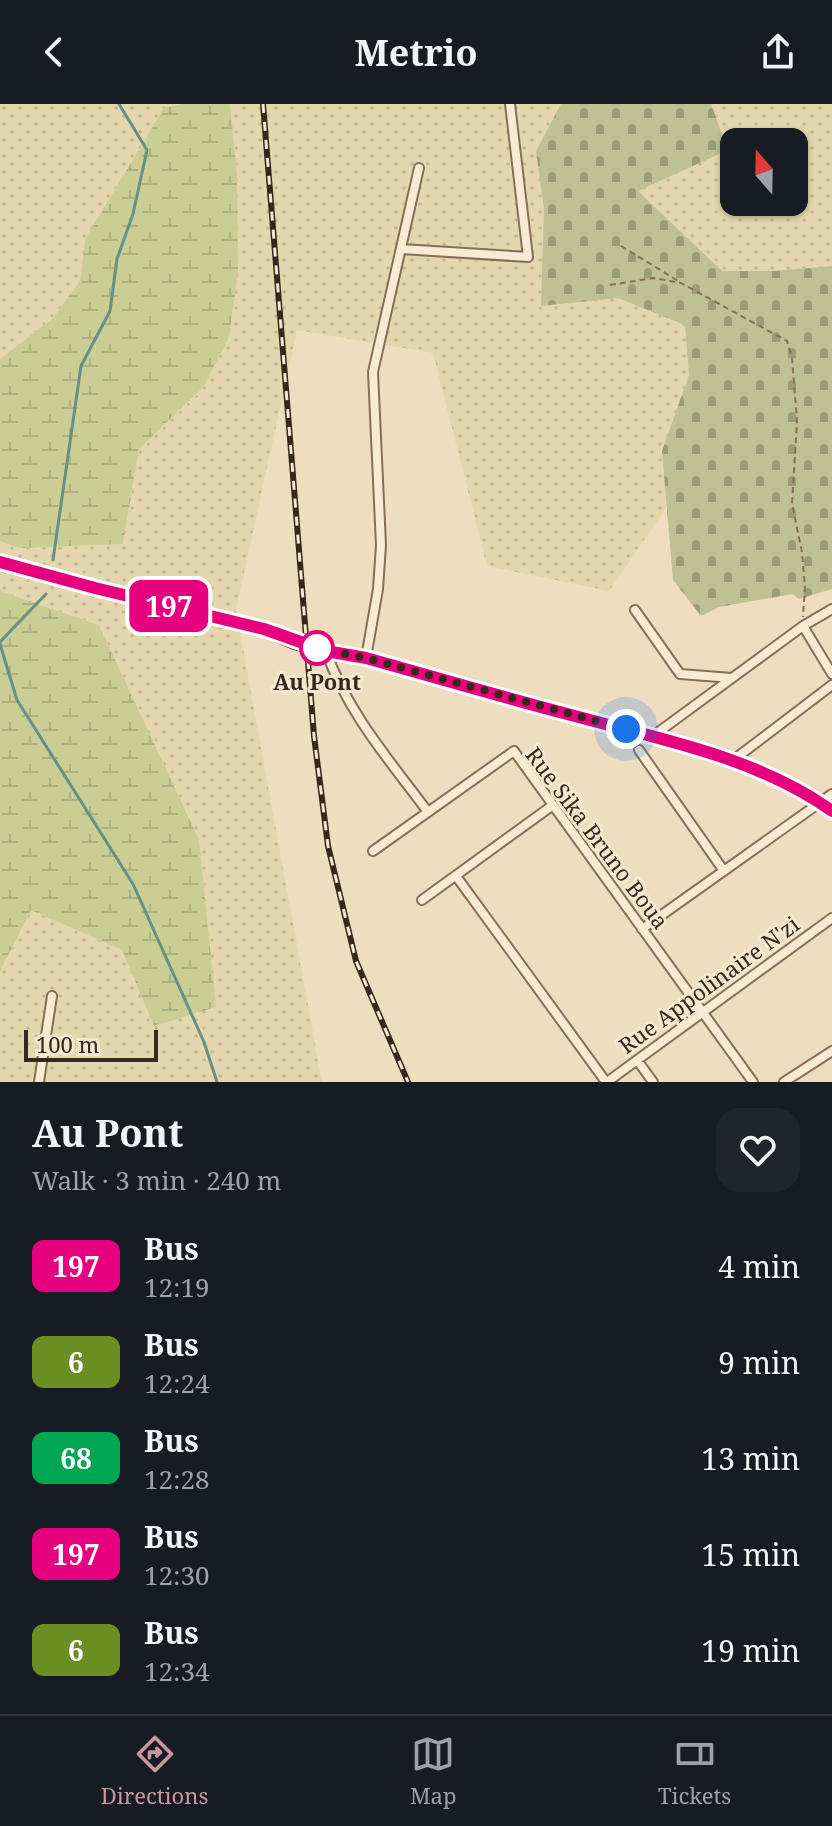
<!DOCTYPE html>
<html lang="en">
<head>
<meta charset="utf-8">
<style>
	body { margin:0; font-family:"Noto Serif",serif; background:#20242c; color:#f1f3f6; height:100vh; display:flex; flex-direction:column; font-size:30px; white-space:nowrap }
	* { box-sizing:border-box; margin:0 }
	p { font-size:26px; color:#9ea1a6 }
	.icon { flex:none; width:44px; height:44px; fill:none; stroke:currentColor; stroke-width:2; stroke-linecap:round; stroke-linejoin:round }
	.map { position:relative; height:978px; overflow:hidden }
	.side { display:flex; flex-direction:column; background:#171b24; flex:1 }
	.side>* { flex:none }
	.badge { padding:0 16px; border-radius:12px; font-size:28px; line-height:52px }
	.needle { width:52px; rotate:340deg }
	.buttons { position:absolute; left:720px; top:24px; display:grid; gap:16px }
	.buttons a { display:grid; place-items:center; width:88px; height:88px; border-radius:16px; background:#171b24; box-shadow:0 2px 6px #0004; font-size:40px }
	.scale { position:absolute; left:24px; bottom:20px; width:134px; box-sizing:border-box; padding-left:8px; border:4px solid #37271c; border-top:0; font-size:22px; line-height:28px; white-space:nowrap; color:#37271c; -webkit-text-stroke:6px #f6e8d0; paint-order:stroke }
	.you { position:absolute; width:40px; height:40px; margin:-20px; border:6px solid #fff; border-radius:50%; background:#1a73e8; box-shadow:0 0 0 12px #1a73e833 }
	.map>.badge { position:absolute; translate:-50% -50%; box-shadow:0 0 0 4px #fff }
	.round { display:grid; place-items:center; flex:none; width:84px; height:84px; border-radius:24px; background:#20242c }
	.headline { display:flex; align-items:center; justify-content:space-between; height:136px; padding:0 32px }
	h1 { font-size:38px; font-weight:700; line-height:60px }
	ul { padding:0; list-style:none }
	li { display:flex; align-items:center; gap:24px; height:96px; padding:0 32px }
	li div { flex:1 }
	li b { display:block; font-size:30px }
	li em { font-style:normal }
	li .badge { min-width:88px; font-weight:700; text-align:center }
	header { display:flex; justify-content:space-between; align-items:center; height:104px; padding:0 32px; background:#171b24; font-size:36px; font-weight:700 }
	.tabs { display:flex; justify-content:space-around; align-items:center; height:112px; border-top:2px solid #363941; background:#171b24; font-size:22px; color:#9ea1a6 }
	.tabs a { display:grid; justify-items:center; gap:4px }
	.tabs .selected { color:#c9979d }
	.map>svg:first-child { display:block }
	.farmland { fill:url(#farmland-dots); fill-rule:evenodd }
	.wetland { fill:url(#wetland-marsh) }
	.cemetery { fill:url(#cemetery-stones) }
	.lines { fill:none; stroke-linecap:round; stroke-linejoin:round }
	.stream { stroke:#6a8f83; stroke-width:3 }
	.street-casing { stroke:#886e58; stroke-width:12 }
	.primary-casing { stroke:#563c2c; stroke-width:16 }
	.path { stroke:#886e58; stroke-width:2; stroke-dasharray:6 4; stroke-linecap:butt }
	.street { stroke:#f9ebd3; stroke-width:8 }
	.primary { stroke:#f3cf96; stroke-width:12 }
	.rail-casing { stroke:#37271c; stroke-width:6 }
	.rail { stroke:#f6e8d0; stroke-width:3; stroke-dasharray:9; stroke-linecap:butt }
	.primary-bridge-casing { stroke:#563c2c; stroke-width:16; stroke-linecap:butt }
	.primary-bridge { stroke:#f3cf96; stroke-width:12 }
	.line-casing { stroke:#fff; stroke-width:18 }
	.line { stroke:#e6007e; stroke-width:12 }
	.walk { stroke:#37271c; stroke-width:8; stroke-dasharray:0 14.4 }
	.stop-dot { fill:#fff; stroke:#e6007e; stroke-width:4 }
	.labels { text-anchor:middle; stroke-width:6; stroke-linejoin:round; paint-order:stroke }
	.stop-label { font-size:22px; font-weight:bold; fill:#37271c; stroke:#f6e8d0 }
	.street-label { font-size:22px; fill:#37271c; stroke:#f6e8d0 }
</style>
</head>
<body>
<header><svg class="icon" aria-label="back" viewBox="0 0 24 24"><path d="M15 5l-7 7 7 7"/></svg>Metrio<svg class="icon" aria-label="share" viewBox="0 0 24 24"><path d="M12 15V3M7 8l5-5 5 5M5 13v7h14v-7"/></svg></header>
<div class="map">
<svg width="832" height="978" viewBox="0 0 832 978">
	<defs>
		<pattern id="farmland-dots" width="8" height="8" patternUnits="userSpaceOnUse" patternTransform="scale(2)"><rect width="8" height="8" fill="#e4d7ad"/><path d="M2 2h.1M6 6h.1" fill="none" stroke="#c4b994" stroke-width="1.8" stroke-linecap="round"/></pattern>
		<pattern id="wetland-marsh" width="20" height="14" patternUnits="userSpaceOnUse" patternTransform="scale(2)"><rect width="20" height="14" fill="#cacd94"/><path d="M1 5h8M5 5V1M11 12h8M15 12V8" fill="none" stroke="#aeb07f"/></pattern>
		<pattern id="cemetery-stones" width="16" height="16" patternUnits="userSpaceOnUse" patternTransform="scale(2)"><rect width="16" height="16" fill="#bfc194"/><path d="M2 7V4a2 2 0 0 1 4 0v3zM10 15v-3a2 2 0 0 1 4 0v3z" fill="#9c9d78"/></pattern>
	</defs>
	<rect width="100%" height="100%" fill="#efddc0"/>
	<path class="farmland" d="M0,0H182L164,5L85,135L80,177L52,215L0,255Z
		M230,0H832V266L762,265L609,487L487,462L433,249L297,226L236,506L322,978H0V867L31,806L122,846L154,922L140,613L99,521L0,487V437L18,444L123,440L139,345L203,285L237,69ZM734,38H794V98H734Z"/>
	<path class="wetland" d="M182,0H230L237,69L238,168L229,233L203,284L139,345L123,440L18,444L0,437V255L52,215L80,177L85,135L164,4Z
		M0,487L99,521L199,736L216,903L154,922L122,846L31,806L0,867Z"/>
	<path class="cemetery" d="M561,0H711L728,46L638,87L722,167H773L832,162V485L799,495L793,490L719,503L701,512L673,476L662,347L689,271L685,221L618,194L541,202L544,105L536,47Z"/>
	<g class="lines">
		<path class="stream" d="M53,456L81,262L110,207L117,155L133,110L147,46L119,0
			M0,538L46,490
			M0,540L17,596L133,780L204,938L217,978"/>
		<defs>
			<path id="street" d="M401,145L528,153L510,0
				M635,506L680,570L732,574
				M803,522L832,570
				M326,547C347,608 390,657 428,708
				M366,554L378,485L381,441L373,268L419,64
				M653,632L803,522L832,505
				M639,646L724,767
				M732,657L832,581
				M373,747L514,647L753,978
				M456,772L606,978
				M422,796L553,701
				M642,825L832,690
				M637,956L653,978
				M39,978L52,892
				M607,978L832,814
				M784,978L832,947"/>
			<path id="primary" d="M0,458L95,484L264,525L295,538
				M319,545L366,554C434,573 502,593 571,611C659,635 756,653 832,707"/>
		</defs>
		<use href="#street" class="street-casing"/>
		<use href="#primary" class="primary-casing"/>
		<path class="path" d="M621,142L680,178
			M610,181L654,174L681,179L787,237L792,254L797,317L792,400L802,448L805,483L803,513"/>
		<use href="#street" class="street"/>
		<use href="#primary" class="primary"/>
		<defs>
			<path id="rail" d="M263,0L314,632L328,742L356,857L408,978"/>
		</defs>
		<use href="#rail" class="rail-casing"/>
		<use href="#rail" class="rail"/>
		<defs>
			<path id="primary-bridge" d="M295,538L319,545"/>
		</defs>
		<use href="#primary-bridge" class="primary-bridge-casing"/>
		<use href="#primary-bridge" class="primary-bridge"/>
	</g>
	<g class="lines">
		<defs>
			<path id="line" d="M0,458L95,484L264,525L326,547L366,554C434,573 502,593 571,611C659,635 757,653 832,707"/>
		</defs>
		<use href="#line" class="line-casing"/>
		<use href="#line" class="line"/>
		<path class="walk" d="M317,544L366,554L626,625"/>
	</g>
	<circle class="stop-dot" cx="317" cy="544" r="16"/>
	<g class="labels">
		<g class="stop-label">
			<text x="317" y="586">Au Pont</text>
		</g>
		<g class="street-label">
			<text transform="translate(597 734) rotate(53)" y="8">Rue Sika Bruno Boua</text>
			<text transform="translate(709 881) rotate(-36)" y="8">Rue Appolinaire N'zi</text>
		</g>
	</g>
</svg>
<div class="buttons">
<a><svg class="needle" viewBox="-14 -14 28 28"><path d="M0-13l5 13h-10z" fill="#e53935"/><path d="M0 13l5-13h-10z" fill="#9ea1a6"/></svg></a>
</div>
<div class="scale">100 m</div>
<div class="you" style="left:626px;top:625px"></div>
<b class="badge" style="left:169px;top:502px;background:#e6007e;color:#fff">197</b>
</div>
<section class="side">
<div class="headline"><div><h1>Au Pont</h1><p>Walk · 3 min · 240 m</p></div><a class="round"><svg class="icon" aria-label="heart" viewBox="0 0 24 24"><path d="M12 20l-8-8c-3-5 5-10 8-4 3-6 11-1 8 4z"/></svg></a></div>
<ul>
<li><span class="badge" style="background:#e6007e;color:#fff">197</span><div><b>Bus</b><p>12:19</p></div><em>4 min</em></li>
<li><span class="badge" style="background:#6b8e23;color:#fff">6</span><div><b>Bus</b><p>12:24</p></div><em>9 min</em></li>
<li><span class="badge" style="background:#00a651;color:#fff">68</span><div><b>Bus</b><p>12:28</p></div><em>13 min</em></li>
<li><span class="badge" style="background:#e6007e;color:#fff">197</span><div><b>Bus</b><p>12:30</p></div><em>15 min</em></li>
<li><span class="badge" style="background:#6b8e23;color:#fff">6</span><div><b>Bus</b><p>12:34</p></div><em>19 min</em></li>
</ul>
</section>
<nav class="tabs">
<a class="selected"><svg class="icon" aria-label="directions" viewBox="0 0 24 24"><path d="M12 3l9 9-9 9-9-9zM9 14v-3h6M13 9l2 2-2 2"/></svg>Directions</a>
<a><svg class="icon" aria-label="map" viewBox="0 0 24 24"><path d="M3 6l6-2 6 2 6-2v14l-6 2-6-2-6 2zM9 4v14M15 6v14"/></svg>Map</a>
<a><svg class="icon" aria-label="tickets" viewBox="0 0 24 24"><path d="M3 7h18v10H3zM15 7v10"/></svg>Tickets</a>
</nav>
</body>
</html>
